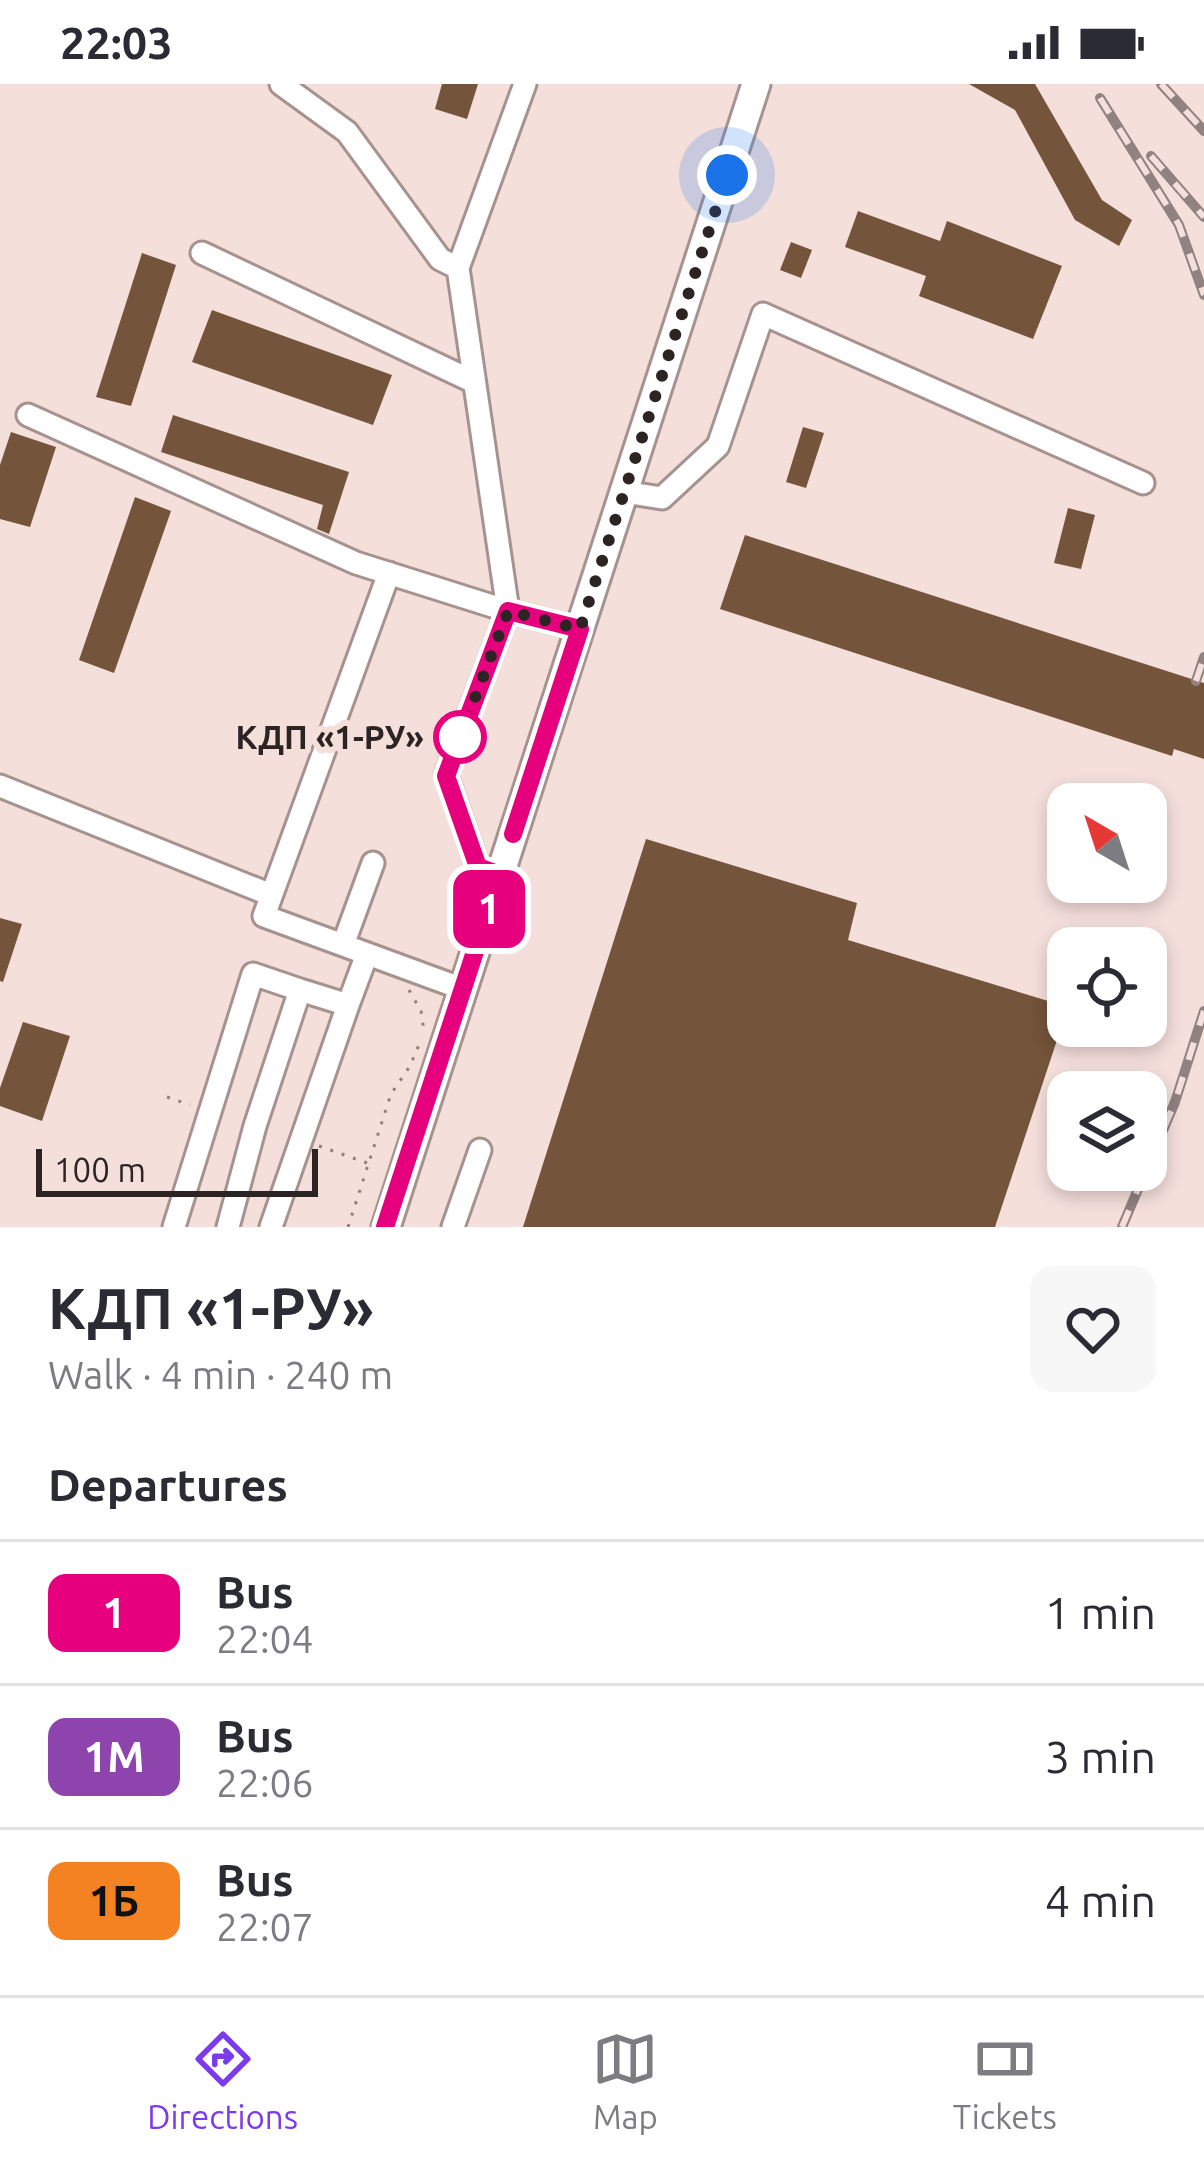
<!DOCTYPE html>
<html lang="en">
<head>
<meta charset="utf-8">
<style>
	body { margin:0; font-family:Ubuntu,sans-serif; background:#f7f7f7; color:#2b2b33; height:100vh; display:flex; flex-direction:column; font-size:45px; white-space:nowrap }
	* { box-sizing:border-box; margin:0 }
	p { font-size:39px; color:#7c7c81 }
	.icon { flex:none; width:66px; height:66px; fill:none; stroke:currentColor; stroke-width:2; stroke-linecap:round; stroke-linejoin:round }
	.map { position:relative; height:1143px; overflow:hidden }
	.sheet { display:flex; flex-direction:column; background:#fff; flex:1 }
	.sheet>* { flex:none }
	.badge { padding:0 24px; border-radius:18px; font-size:42px; line-height:78px }
	.needle { width:78px; rotate:321deg }
	.controls { position:absolute; left:1047px; top:699px; display:grid; gap:24px }
	.controls a { display:grid; place-items:center; width:120px; height:120px; border-radius:24px; background:#fff; box-shadow:0 6px 18px #0003; font-size:60px }
	.scale { position:absolute; left:36px; bottom:30px; width:282px; box-sizing:border-box; padding-left:12px; border:6px solid #2c2423; border-top:0; font-size:33px; line-height:42px; white-space:nowrap; color:#2c2423; -webkit-text-stroke:9px #f4dfdb; paint-order:stroke }
	.you { position:absolute; width:60px; height:60px; margin:-30px; border:9px solid #fff; border-radius:50%; background:#1a73e8; box-shadow:0 0 0 18px #1a73e833 }
	.map>.badge { position:absolute; translate:-50% -50%; box-shadow:0 0 0 6px #fff }
	h2 { padding:0 48px; font-size:45px; line-height:108px }
	.round { display:grid; place-items:center; flex:none; width:126px; height:126px; border-radius:24px; background:#f7f7f7 }
	.overview { display:flex; align-items:center; justify-content:space-between; height:204px; padding:0 48px }
	h1 { font-size:57px; font-weight:600; line-height:90px }
	ul { padding:0; list-style:none }
	li { display:flex; align-items:center; gap:36px; height:144px; padding:0 48px; border-top:3px solid #e1e1e2 }
	li div { flex:1 }
	li b { display:block; font-size:45px }
	li em { font-style:normal }
	li .badge { min-width:132px; font-weight:700; text-align:center }
	.status { display:flex; justify-content:space-between; align-items:center; height:84px; padding:0 60px; background:#fff; direction:ltr }
	.status svg { height:33px; fill:currentColor }
	.tab-bar { display:flex; justify-content:space-around; align-items:center; height:168px; border-top:3px solid #e1e1e2; background:#fff; font-size:33px; color:#7c7c81 }
	.tab-bar a { display:grid; justify-items:center; gap:6px }
	.tab-bar .selected { color:#7c3aed }
	.map>svg:first-child { display:block }
	.building { fill:#74543a }
	.lines { fill:none; stroke-linecap:round; stroke-linejoin:round }
	.minor-casing { stroke:#a6928f; stroke-width:27 }
	.major-casing { stroke:#a6928f; stroke-width:33 }
	.path { stroke:#8f807e; stroke-width:3; stroke-dasharray:3 9; stroke-linecap:butt }
	.minor { stroke:#fff; stroke-width:21 }
	.major { stroke:#fff; stroke-width:27 }
	.rail-casing { stroke:#918280; stroke-width:10 }
	.rail { stroke:#f4dfdb; stroke-width:6; stroke-dasharray:18; stroke-linecap:butt }
	.line-casing { stroke:#fff; stroke-width:27 }
	.line { stroke:#e6007e; stroke-width:18 }
	.walk { stroke:#2c2423; stroke-width:12; stroke-dasharray:0 21.6 }
	.stop-dot { fill:#fff; stroke:#e6007e; stroke-width:6 }
	.labels { text-anchor:middle; stroke-width:12; stroke-linejoin:round; paint-order:stroke }
	.stop-label { font-size:33px; font-weight:bold; fill:#2c2423; stroke:#f4dfdb; text-anchor:end }
</style>
</head>
<body>
<div class="status"><b>22:03</b><svg viewBox="0 0 49 12"><path d="M0 12V9h3v3zM5 12V6h3v6zM10 12V3h3v9zM15 12V0h3v12zM26 1h20v11H26zM47 4h2v5h-2z"/></svg></div>
<div class="map">
<svg width="1204" height="1143" viewBox="0 0 1204 1143">
	<rect width="100%" height="100%" fill="#f4dfdb"/>
	<path class="building" d="M442,0H478L467,35L435,25Z
		M969,0H1035L1102,116L1132,136L1119,162L1075,136L1015,26Z
		M858,127L940,157L947,137L1062,182L1033,255L919,212L926,192L845,163Z
		M791,158L812,166L801,194L780,186Z
		M142,169L176,181L131,322L96,313Z
		M212,226L392,291L373,341L192,278Z
		M173,331L349,388L329,450L317,445L323,421L161,368Z
		M803,343L824,349L806,404L786,398Z
		M11,348L56,363L30,443L0,435V381Z
		M135,413L171,427L114,589L79,576Z
		M1068,424L1095,431L1081,485L1054,479Z
		M745,451L1204,599V675L1174,665L1172,672L720,525Z
		M646,755L857,819L848,856L1068,923L995,1143H523Z
		M0,834L22,840L3,898L0,897Z
		M23,938L70,952L42,1037L0,1022V1004Z"/>
	<g class="lines">
		<defs>
			<path id="minor" d="M281,0L347,48L440,175L458,184
				M202,169L474,298
				M28,331L356,479L508,527L580,545
				M624,408L662,414L718,362L763,230L1143,399
				M389,489L264,832L463,905
				M0,702L271,811
				M500,791L478,783L446,691L508,527L458,184L525,0
				M343,861L373,779
				M174,1143L253,890L300,906
				M228,1143L255,1042L300,906L348,921L367,870
				M271,1143L348,921
				M453,1143L480,1066"/>
			<path id="major" d="M386,1143L756,0"/>
		</defs>
		<use href="#minor" class="minor-casing"/>
		<use href="#major" class="major-casing"/>
		<path class="path" d="M409,906L421,927L424,947
			M167,1013L190,1021
			M319,1062L367,1079
			M348,1143L391,1010L410,982L421,956"/>
		<use href="#minor" class="minor"/>
		<use href="#major" class="major"/>
		<defs>
			<path id="rail" d="M1161,0L1204,47
				M1100,14L1179,141L1204,211
				M1151,72L1204,133
				M1196,597L1204,573
				M1122,1143L1175,1018L1204,927"/>
		</defs>
		<use href="#rail" class="rail-casing"/>
		<use href="#rail" class="rail"/>
	</g>
	<g class="lines">
		<defs>
			<path id="line" d="M385,1143L500,791L478,783L446,692L508,527L580,545L513,750"/>
		</defs>
		<use href="#line" class="line-casing"/>
		<use href="#line" class="line"/>
		<path class="walk" d="M460,653L508,527L580,545L727,91"/>
	</g>
	<circle class="stop-dot" cx="460" cy="653" r="24"/>
	<g class="labels">
		<g class="stop-label">
			<text x="424" y="665">КДП «1-РУ»</text>
		</g>
	</g>
</svg>
<div class="controls">
<a><svg class="needle" viewBox="-14 -14 28 28"><path d="M0-13l5 13h-10z" fill="#e53935"/><path d="M0 13l5-13h-10z" fill="#7c7c81"/></svg></a>
<a><svg class="icon" aria-label="locate" viewBox="0 0 24 24"><circle cx="12" cy="12" r="6"/><path d="M12 2v4M12 18v4M2 12h4M18 12h4"/></svg></a>
<a><svg class="icon" aria-label="layers" viewBox="0 0 24 24"><path d="M12 4l9 5-9 5-9-5zM3 14l9 5 9-5"/></svg></a>
</div>
<div class="scale">100 m</div>
<div class="you" style="left:727px;top:91px"></div>
<b class="badge" style="left:489px;top:825px;background:#e6007e;color:#fff">1</b>
</div>
<section class="sheet">
<div class="overview"><div><h1>КДП «1-РУ»</h1><p>Walk · 4 min · 240 m</p></div><a class="round"><svg class="icon" aria-label="heart" viewBox="0 0 24 24"><path d="M12 20l-8-8c-3-5 5-10 8-4 3-6 11-1 8 4z"/></svg></a></div>
<h2>Departures</h2>
<ul>
<li><span class="badge" style="background:#e6007e;color:#fff">1</span><div><b>Bus</b><p>22:04</p></div><em>1 min</em></li>
<li><span class="badge" style="background:#8e44ad;color:#fff">1М</span><div><b>Bus</b><p>22:06</p></div><em>3 min</em></li>
<li><span class="badge" style="background:#f58220;color:#111">1Б</span><div><b>Bus</b><p>22:07</p></div><em>4 min</em></li>
</ul>
</section>
<nav class="tab-bar">
<a class="selected"><svg class="icon" aria-label="directions" viewBox="0 0 24 24"><path d="M12 3l9 9-9 9-9-9zM9 14v-3h6M13 9l2 2-2 2"/></svg>Directions</a>
<a><svg class="icon" aria-label="map" viewBox="0 0 24 24"><path d="M3 6l6-2 6 2 6-2v14l-6 2-6-2-6 2zM9 4v14M15 6v14"/></svg>Map</a>
<a><svg class="icon" aria-label="tickets" viewBox="0 0 24 24"><path d="M3 7h18v10H3zM15 7v10"/></svg>Tickets</a>
</nav>
</body>
</html>
